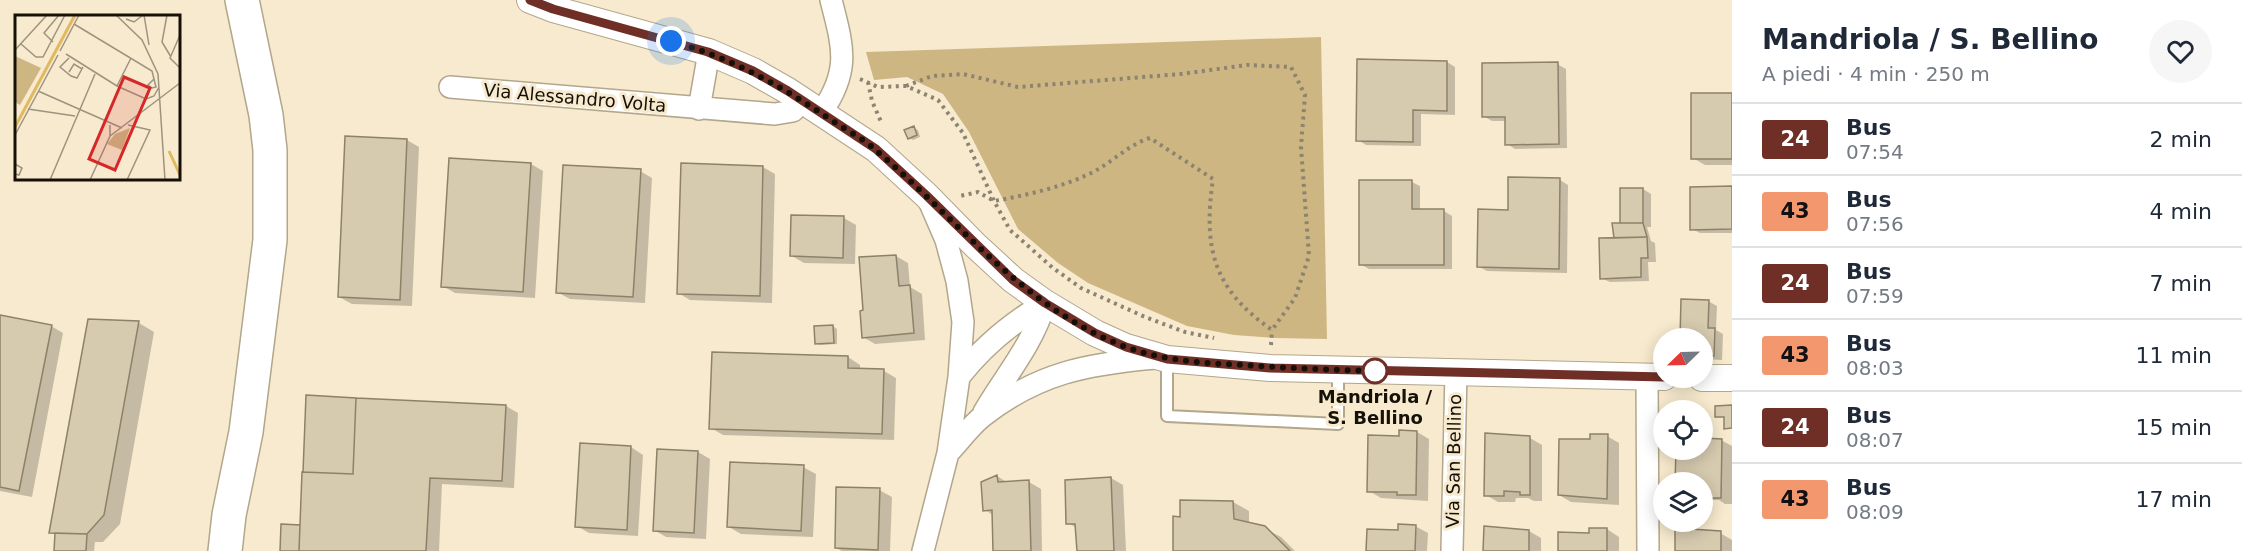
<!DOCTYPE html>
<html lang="it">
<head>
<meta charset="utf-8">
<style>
	body { margin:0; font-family:"DejaVu Sans",sans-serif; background:#f6f6f7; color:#1f2937; height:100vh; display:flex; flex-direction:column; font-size:22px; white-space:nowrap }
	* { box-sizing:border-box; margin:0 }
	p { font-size:20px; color:#747a83 }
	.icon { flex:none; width:33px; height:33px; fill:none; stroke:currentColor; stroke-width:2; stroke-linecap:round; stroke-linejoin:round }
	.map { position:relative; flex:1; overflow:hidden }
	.details { display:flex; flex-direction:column; background:#fff; width:510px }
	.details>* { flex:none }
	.badge { padding:0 12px; border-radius:4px; font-size:21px; line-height:39px }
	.needle { width:39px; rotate:247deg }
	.fabs { position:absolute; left:1653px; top:328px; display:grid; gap:12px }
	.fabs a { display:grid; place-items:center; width:60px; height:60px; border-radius:50%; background:#fff; box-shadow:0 3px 15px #0003; font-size:30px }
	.you { position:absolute; width:30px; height:30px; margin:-15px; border:4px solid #fff; border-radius:50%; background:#1a73e8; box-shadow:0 0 0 9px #1a73e833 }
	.map>.badge { position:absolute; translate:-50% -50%; box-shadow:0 0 0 3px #fff }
	.round { display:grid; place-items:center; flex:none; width:63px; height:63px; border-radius:32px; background:#f6f6f7 }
	.summary { display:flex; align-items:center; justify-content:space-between; height:102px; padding:0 30px }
	h1 { font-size:28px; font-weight:800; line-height:45px }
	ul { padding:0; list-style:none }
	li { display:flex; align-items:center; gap:18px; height:72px; padding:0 30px; border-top:2px solid #e0e1e3 }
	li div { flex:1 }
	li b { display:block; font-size:22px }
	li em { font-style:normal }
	li .badge { min-width:66px; font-weight:700; text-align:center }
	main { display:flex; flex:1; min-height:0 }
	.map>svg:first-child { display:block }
	.green { fill:#ceb683 }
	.shadow { fill:#0003 }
	.building { fill:#d6caaf; stroke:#8d8269; stroke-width:1.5 }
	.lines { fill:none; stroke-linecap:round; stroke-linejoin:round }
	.service-casing { stroke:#b2a68c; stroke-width:14 }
	.minor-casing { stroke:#b2a68c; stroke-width:24 }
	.tertiary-casing { stroke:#b2a68c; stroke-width:28 }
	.trunk-casing { stroke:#b2a68c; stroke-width:36 }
	.path { stroke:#8c8370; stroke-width:4; stroke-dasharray:3 4.5; stroke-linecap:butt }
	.service { stroke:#fff; stroke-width:10 }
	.minor { stroke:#fff; stroke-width:21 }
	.tertiary { stroke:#fff; stroke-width:26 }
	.trunk { stroke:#fff; stroke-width:33 }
	.line-casing { stroke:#fff; stroke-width:14 }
	.line { stroke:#6f2f26; stroke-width:9 }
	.walk { stroke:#161108; stroke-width:6; stroke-dasharray:0 10.8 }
	.stop-dot { fill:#fff; stroke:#6f2f26; stroke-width:3 }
	.labels { text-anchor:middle; stroke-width:6; stroke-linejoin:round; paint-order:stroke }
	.street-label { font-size:18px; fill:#161108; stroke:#f7eace }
	.stop-label { font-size:18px; font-weight:bold; fill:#161108; stroke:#f7eace }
	.inset-river { fill:none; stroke:#e1b960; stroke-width:3 }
	.inset-road { fill:none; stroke:#9d937f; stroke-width:1.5 }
	.view { fill:#d62828; fill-opacity:0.15; stroke:#d62828; stroke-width:3 }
	.inset-edge { fill:none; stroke:#161108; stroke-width:3 }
</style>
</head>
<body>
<main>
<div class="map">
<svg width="1732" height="551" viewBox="0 0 1732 551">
	<rect width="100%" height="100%" fill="#f7eace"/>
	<path class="green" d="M1321,37L1327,339L1275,338L1234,335L1187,326L1088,283L1058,263L1018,229L969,132L943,94L907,77L874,80L866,52Z"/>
	<path class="shadow" d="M1359,61L1447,62L1455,67V115L1421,114V146L1366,145L1358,140Z
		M1557,64L1566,69L1567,148L1515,149L1507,144L1506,121H1492L1483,116Z
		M1732,95V165H1705L1693,158Z
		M914,128L918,130L920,137L913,140L909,138Z
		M407,140L419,147L412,306L352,304L339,297Z
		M531,164L543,171L535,298L455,293L443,286Z
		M682,164L763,167L775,174L772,303L690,300L678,293Z
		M640,171L652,178L645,303L570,299L557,292Z
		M1560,180L1568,185L1567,273L1487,271L1479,267L1509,211Z
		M1361,181L1412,182L1420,186V211H1444L1452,216V269H1369L1360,264Z
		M1732,188V233H1700L1692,229Z
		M1643,189L1651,194V227H1647L1651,241L1655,243L1656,262H1648L1649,281L1610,282L1601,278Z
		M844,218L856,225L855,264L804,263L792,256Z
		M896,256L908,263L910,287L922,294L925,340L875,344L863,337L865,312Z
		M1708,301L1717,306L1716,330L1723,334L1722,360L1702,359V339H1682Z
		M0,316L51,326L63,333L32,497L0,491Z
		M90,321L139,323L154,332L120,524L103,542H95L94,551H56V535L50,532Z
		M833,326L837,329V344L820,345L816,343V327Z
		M848,357L860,365V370L884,371L896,378L894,440L723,435L711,428Z
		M308,397L506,406L518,413L514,488L442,484L439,551H282L302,527Z
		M1417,432L1429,439L1428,501L1381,498L1369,491L1401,437Z
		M1486,435L1530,438L1542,445V501H1534L1528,498H1516L1515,502H1498L1486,495Z
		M1607,436L1619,443V505L1571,502L1559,495Z
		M1721,440L1732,446V504H1725L1719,500H1707V505H1702V483H1677V450H1702Z
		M631,447L643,455L638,536L589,533L577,526Z
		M698,452L710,459L706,539L666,537L654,530Z
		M803,467L816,474L813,537L741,534L729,527Z
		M997,476L1008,483L1029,482L1041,489L1042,551H994L993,515L985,510Z
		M1111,478L1123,485L1126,551H1078L1077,528L1068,523Z
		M879,490L892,497L890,551H842L836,548Z
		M1233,502L1249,511V524L1264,528L1281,537L1295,551H1174L1181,518Z
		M1415,526L1428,533L1427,551H1368L1399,531Z
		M1607,529L1619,537V551H1559L1590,534Z
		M1529,531L1541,538V551H1485Z
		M1720,533L1732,540V551H1676Z"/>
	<path class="building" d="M1357,59L1447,61V111L1413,110V142L1356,141Z
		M1558,62L1559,144L1505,145V117H1482V63Z
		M1691,93H1732V159H1691Z
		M914,126L917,135L908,139L904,130Z
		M345,136L407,139L400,300L338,297Z
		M449,158L531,163L523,292L441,287Z
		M681,163L763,166L760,296L677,294Z
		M563,165L641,169L633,297L556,293Z
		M1508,177L1560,178L1559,269L1477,267L1478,209L1508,210Z
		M1359,180H1412V209H1444V265H1359Z
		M1732,186V229L1690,230V187Z
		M1620,188H1643V223H1620Z
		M791,215L844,216L843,258L790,256Z
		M1612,223H1643L1647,237L1614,238Z
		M1647,237L1648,258H1641V277L1600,279L1599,238Z
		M896,255L899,286L910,285L914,333L862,338L860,311L863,310L859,257Z
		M1681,299L1709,300L1708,328H1715L1714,356H1702V339H1680Z
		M0,315L52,325L19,491L0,487Z
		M88,319L139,321L104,515L87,534L49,533Z
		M833,325L834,343L815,344L814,326Z
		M712,352L848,356V368L884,369L882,434L709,429Z
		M306,395L356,398L353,474L303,472Z
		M356,398L506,405L502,481L430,478L426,551H299L302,472L353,474Z
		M1732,405V428L1724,429V417H1715V406Z
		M1399,430L1417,431L1416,495H1397V492H1367L1368,435L1399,436Z
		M1485,433L1530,436V495H1520V492L1504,491V496H1484Z
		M1590,434H1608L1607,499L1558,495L1559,439H1590Z
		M1702,438L1722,439L1721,498H1711V494H1702V483H1675L1676,450H1702Z
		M580,443L631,446L627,530L575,527Z
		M657,449L698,451L694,533L653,531Z
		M730,462L804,465L801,531L727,527Z
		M997,475L998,482L1029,480L1031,551H993L992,510L983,511L981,482Z
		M1111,477L1114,551H1077L1075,524H1066L1065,480Z
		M836,487L880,488L878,550L835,548Z
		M1180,500L1233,501L1234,519L1265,526L1290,551H1173V516L1180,517Z
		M281,524L300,525L299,551H280Z
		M1398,524L1416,525L1415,551H1366L1367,529L1398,530Z
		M1484,526L1529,530V551H1483Z
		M1589,528H1607V551H1558V532L1589,533Z
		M1675,528L1721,531V551H1675Z
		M55,533L87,534L86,551H54Z"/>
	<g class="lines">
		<defs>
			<path id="service" d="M1167,359V416L1338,424V370"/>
			<path id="minor" d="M450,87L775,114L793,111L802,100
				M699,109L709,52
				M821,113C851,70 843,47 831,0
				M959,377C983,346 1011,323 1045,303
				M1647,378L1648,551
				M984,412C1005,376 1033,344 1045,303
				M948,453C959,442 970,426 983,416C1038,373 1087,364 1155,358
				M923,551L948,453L959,377L963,322L957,281L946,240L930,203
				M1452,551L1456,371"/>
			<path id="tertiary" d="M530,0L553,9L709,52L753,71L788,91L876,149L926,195L975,245L1013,280L1045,303L1095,333L1126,347L1167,359L1270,368L1664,377
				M1702,378H1732"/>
			<path id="trunk" d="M225,551L229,515L246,432L270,240V150L266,115L242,0"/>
		</defs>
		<use href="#service" class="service-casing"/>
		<use href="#minor" class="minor-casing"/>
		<use href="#tertiary" class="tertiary-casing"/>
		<use href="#trunk" class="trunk-casing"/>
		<path class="path" d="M860,79L878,87L906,86L938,100L963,133L994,201L1010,230L1053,268L1081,288L1145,317L1185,332L1214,338
			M868,82L872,101L882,124
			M906,86L932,76L963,74L1018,87L1181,74L1247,65L1291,67L1305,95L1301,147L1309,256L1295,298L1272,330C1213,289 1203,248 1213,179L1150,138C1127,145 1111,164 1089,174C1060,188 1026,195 994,201L978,192L960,196
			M1271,345L1272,330"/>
		<use href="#service" class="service"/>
		<use href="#minor" class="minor"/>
		<use href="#tertiary" class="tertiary"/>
		<use href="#trunk" class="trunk"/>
	</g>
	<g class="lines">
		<defs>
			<path id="line" d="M530,0L553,9L708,52L753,71L788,91L876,149L926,195L1013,280L1045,303L1095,333L1126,347L1167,359L1270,368L1664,377"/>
		</defs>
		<use href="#line" class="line-casing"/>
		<use href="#line" class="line"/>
		<path class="walk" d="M671,41C734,59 779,85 833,121C848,131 865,140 878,152C958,220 1024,309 1126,347C1164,361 1203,363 1243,365C1288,368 1333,370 1379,371H1375"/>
	</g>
	<circle class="stop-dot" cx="1375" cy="371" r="12"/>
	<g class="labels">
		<g class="street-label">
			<text transform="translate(575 98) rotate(5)" y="6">Via Alessandro Volta</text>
			<text transform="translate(1454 461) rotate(-89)" y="6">Via San Bellino</text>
		</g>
		<g class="stop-label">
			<text x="1375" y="403">Mandriola /<tspan x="1375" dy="21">S. Bellino</tspan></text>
		</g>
	</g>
	<g transform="translate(15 15)">
		<rect width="165" height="165" fill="#f7eace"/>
		<path d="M0,41L26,53L5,90L0,87ZM115,113L107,135L92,129L100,119Z" fill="#ceb683"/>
		<path class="inset-river" d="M0,112L60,0M154,136L165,160"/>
		<path class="inset-road" d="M101,0L127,25L143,59L150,165M129,0L134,30M152,0L147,27L156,42M111,4L119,7L128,0M59,9L137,56L141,72L137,73L133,70L139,64M165,20L155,43L165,53M38,27L29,18L44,0M6,29L21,42H28L50,0M0,35L32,0M45,36L64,0M51,39L102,71M54,43L45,52L56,61L62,63L68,52M54,57L59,49L67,54M102,71L116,43M102,71L131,84L139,81L144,72M23,76L107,113M13,94L60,101M0,120L43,40M95,121L165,68M0,149L7,153L4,160L0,159M35,165L80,59M75,165L95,121V110M112,165L135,115L113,110"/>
		<path class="view" d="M109,62L135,73L100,155L74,144Z"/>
		<rect width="165" height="165" class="inset-edge"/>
	</g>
</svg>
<div class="fabs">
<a><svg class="needle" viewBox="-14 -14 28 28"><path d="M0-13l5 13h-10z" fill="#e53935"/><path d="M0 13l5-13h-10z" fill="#747a83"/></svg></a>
<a><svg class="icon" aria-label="locate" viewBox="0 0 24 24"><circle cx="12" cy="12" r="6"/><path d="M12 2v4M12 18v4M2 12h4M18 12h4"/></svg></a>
<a><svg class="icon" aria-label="layers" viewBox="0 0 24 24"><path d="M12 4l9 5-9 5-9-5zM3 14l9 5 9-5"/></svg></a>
</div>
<div class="you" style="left:671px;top:41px"></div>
</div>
<section class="details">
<div class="summary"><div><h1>Mandriola / S. Bellino</h1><p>A piedi · 4 min · 250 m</p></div><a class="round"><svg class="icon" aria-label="heart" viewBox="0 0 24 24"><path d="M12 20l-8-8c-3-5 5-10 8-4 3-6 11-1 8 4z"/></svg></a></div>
<ul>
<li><span class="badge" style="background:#6f2f26;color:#fff">24</span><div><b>Bus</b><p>07:54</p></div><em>2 min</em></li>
<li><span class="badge" style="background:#f3976e;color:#111">43</span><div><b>Bus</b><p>07:56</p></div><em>4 min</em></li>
<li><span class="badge" style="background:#6f2f26;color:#fff">24</span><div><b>Bus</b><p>07:59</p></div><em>7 min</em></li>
<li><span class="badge" style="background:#f3976e;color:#111">43</span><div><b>Bus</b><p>08:03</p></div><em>11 min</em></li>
<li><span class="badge" style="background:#6f2f26;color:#fff">24</span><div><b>Bus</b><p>08:07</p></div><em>15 min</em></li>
<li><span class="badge" style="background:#f3976e;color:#111">43</span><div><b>Bus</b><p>08:09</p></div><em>17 min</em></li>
</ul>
</section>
</main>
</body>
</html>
